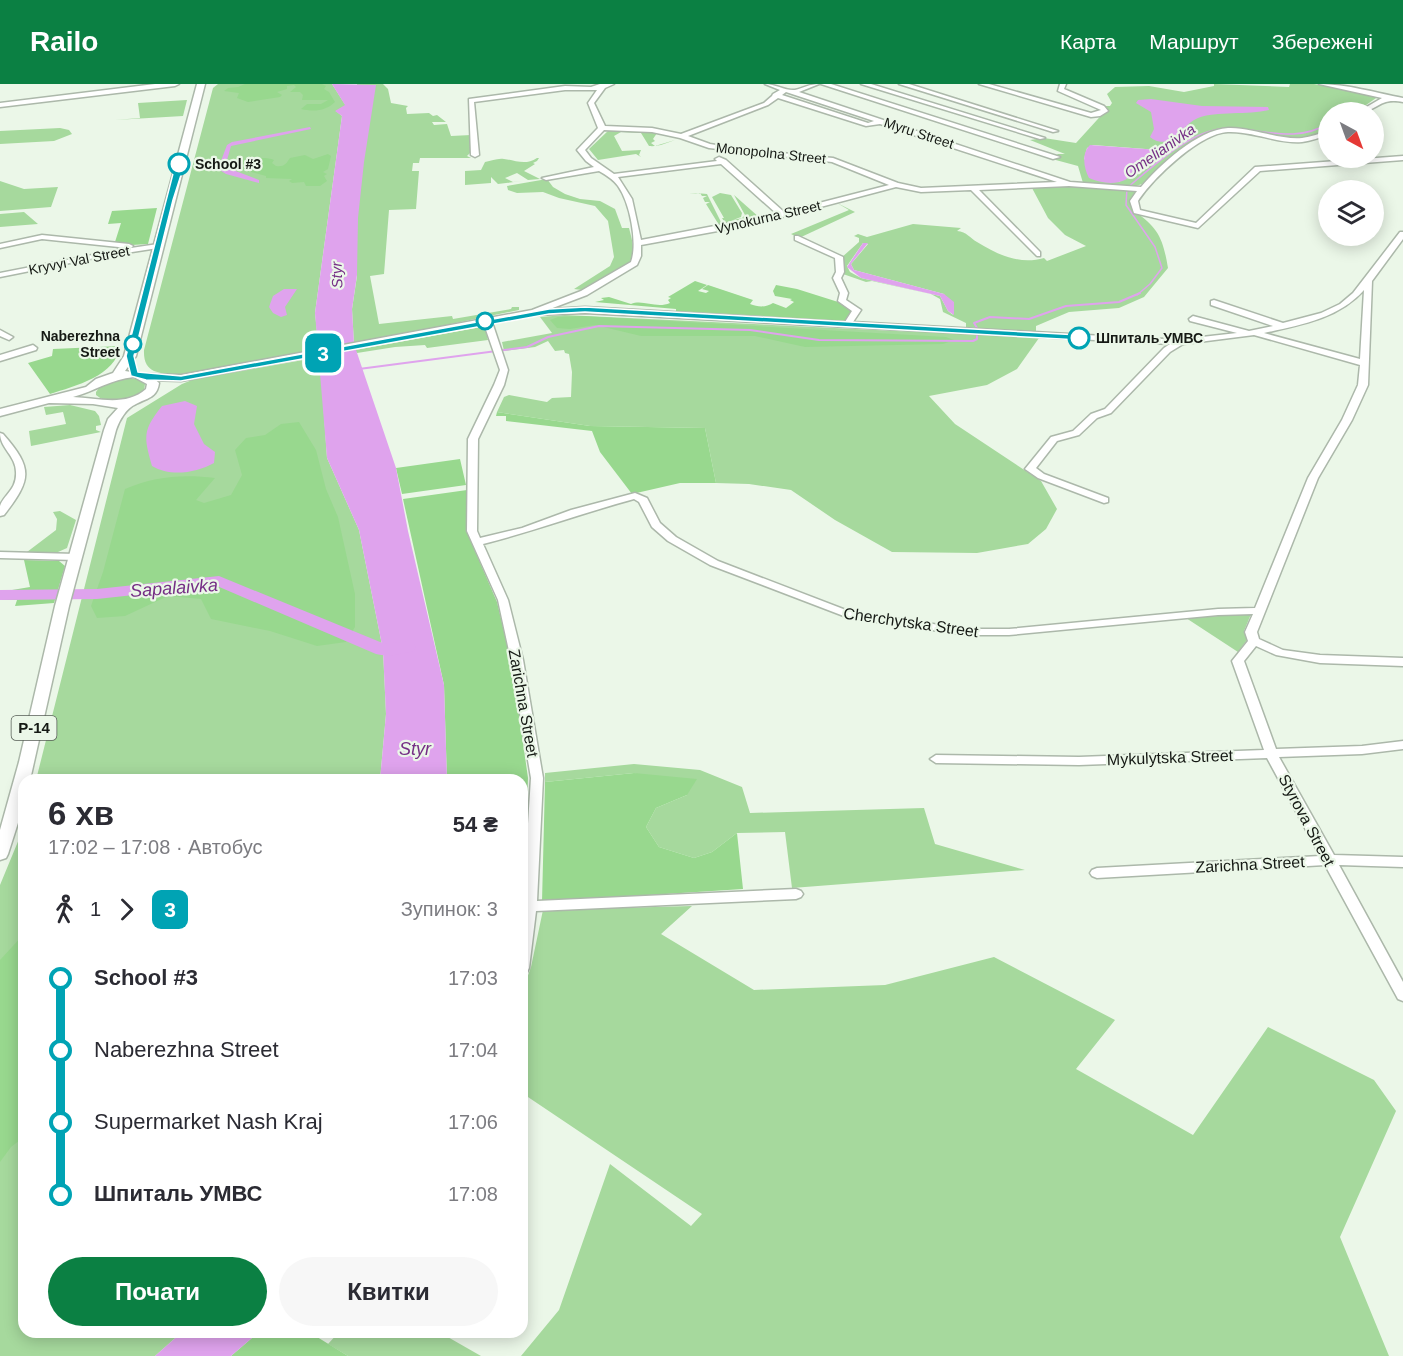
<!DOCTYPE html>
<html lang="uk">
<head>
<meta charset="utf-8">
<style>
	body { margin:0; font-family:Arial,sans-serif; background:#f7f7f7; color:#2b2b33; height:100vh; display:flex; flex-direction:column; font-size:22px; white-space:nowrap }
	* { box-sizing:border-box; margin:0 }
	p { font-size:20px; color:#7c7c81 }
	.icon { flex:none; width:33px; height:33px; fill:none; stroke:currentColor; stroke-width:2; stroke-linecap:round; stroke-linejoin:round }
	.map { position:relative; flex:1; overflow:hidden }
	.side { position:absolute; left:18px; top:690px; width:510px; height:564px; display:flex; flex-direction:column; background:#fff; border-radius:18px; box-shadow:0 3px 15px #0003 }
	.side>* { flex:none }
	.badge { padding:0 12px; border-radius:9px; font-size:21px; line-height:39px }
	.needle { width:39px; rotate:139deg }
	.tools { position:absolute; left:1318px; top:18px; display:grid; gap:12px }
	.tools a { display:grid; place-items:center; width:66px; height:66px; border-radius:50%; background:#fff; box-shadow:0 3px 15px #0003; font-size:30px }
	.map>.badge { position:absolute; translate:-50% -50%; box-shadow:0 0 0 3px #fff }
	.legs { display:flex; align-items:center; gap:9px; height:66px; padding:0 30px; font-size:20px }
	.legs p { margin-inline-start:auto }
	.headline { display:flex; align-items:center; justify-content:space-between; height:102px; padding:0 30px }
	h1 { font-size:33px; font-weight:600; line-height:45px }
	.button { display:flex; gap:12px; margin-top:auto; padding:12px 30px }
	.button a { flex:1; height:69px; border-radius:36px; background:#0b8043; color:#fff; font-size:24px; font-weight:600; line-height:69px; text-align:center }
	.button a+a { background:#f7f7f7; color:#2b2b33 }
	ul { padding:0 30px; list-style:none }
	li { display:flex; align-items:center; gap:21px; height:72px; font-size:22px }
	li i { display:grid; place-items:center; width:9px; height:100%; margin:0 8px; background:currentColor }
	li i::after { content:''; width:15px; height:15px; margin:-8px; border:4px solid; border-radius:50%; background:#fff }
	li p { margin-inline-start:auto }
	li:first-child i { background:linear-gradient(#0000 50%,currentColor 0) }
	li:last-child i { background:linear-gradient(currentColor 50%,#0000 0) }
	header { display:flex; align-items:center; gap:36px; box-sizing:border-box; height:84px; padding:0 30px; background:#0b8043; color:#fff }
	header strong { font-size:28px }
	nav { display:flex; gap:33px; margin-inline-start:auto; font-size:21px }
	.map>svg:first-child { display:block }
	.green { fill:#a6d99d; fill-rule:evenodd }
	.forest { fill:#98d88e }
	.water { fill:#dfa3ed }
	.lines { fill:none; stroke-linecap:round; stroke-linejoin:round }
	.stream-far1 { stroke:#dfa3ed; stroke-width:1.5 }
	.stream { stroke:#dfa3ed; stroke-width:2 }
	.river { fill:#dfa3ed; fill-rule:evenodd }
	.minor-casing { stroke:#acb8aa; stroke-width:3 }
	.major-casing { stroke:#acb8aa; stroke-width:3 }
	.minor { fill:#fff; fill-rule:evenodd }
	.major { fill:#fff; fill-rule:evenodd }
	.line-1 { fill:#00a3b4; stroke:#fff; stroke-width:1.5 }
	.stop-1-dot { fill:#fff; stroke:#00a3b4; stroke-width:3 }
	.labels { text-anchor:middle; stroke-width:4.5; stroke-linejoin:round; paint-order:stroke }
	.far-street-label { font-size:14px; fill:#151914; stroke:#ebf7e8 }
	.far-stop-label { font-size:14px; font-weight:bold; fill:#151914; stroke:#ebf7e8; text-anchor:start }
	.far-water-label { font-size:15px; font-style:italic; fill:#752e85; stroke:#ebf7e8 }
	.shield { fill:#ebf7e8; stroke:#555c54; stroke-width:1.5 }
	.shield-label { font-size:15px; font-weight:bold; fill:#151914 }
	.street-label { font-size:16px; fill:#151914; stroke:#ebf7e8 }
	.water-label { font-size:18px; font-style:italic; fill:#752e85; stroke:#ebf7e8 }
</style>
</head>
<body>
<header>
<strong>Railo</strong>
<nav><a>Карта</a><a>Маршрут</a><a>Збережені</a></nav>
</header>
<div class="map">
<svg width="1403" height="1272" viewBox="0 0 1403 1272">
	<rect width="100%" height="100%" fill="#ebf7e8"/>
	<path class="green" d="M218,0H332L346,22L336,27L342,32L315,229L319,266L178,291C159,289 143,290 144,266L213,4Z
		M357,0H383L388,5L391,19L408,22L406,24L407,30L429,29L433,32L437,31L446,38H432L434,41L447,40L451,52L471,51V68L467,72L471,74H420L419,79H413L412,87H419L416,125L389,126L384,190L370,192L379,240L452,232L453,235L511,225L512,223H519V226L354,260L352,225L357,192Z
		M1214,0L1289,3L1290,0H1314L1379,12L1356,28H1329V47C1299,58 1279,53 1248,48C1238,46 1226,43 1216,46C1188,54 1164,82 1142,100L1133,103L1083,99L1078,82L1052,75L1058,70H1065L1030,56L1044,54L1076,59L1107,25L1101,22H1110L1112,19L1107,10L1115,3L1149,2L1184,8L1214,2ZM1093,61L1159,66L1161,69L1119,98L1084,75L1087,64Z
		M187,16L183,32L115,36L140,34L138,19Z
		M60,44L69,46L72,50L54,57L0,60V47Z
		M609,46L657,49L653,55L655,57L651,59L655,62L675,56C667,59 658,63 649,62L641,49L621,48L614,52L622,67L641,66L639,71L641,73L636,70L598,76L589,65Z
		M537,74H539L537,77L533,79L535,80L524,87L540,95L528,96L517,89L505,94L513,98L522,97L498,100L491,93V99L465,101V87L481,86L485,78C492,77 497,74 504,75C515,76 525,82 537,74Z
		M547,95L553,103L565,110L580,115L600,117L615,125L622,144H629C632,156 636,167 630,178L582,206L574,205L610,182L614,173L608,137L595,122L559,114L543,108L517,109L508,106L507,102Z
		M0,97L24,105L58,103L51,123L0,127Z
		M1070,102L1132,105L1136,107L1130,117L1134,127C1159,144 1163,155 1168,184L1144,213L1119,224L1069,228L1036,242V248L1076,250L1073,251L966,243V239L943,228L940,215L931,210L872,197L866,198L843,190L841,174L859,158V154L854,152L858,150L867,153L913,140L961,144L957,147C967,148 970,154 977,158C998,171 1020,181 1044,174L1047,177L1086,162L1065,151L1048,134L1032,104ZM863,159L868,160L851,180L854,186L944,210L953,231L948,227L940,212L861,194L850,188L847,182Z
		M696,109L707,110L722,140L725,139L722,134H724L712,113L720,109L731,111L742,129L741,133L733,136L742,134L745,131L734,111L760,134L719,141L706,120L710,118H705L703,114L707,112H702L700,109L689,110Z
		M837,119L855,128L799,154L791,150L849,126Z
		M24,128L38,140L0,143V130Z
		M565,231L917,248L740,237L1039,254L1017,285L987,301L929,312L955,340L1041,397L1057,425L1046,445L1028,460L977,469L892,468L835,436L791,406L749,400L716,399L705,344L590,342L497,328L504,313L509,311L547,318L552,314L571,313L572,288L569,270L565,269L564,266L555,267L548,257L535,263L504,267L502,258L552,249L540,233Z
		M481,243L485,244L488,256L427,264L425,261L395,263L357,269L355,266Z
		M320,273L327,374L359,446L383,566L386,630L380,696H36L127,334L182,300L192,296Z
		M123,294L137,295L145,300L144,307C130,316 110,323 96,311V308L102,300Z
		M70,321L95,327L99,332L101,341L96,342V346L101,348L31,362L29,347L66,340L63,328L46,331L44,323Z
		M60,427L76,436L67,464L58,468H27L56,446L57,435L53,428Z
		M1251,530L1244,547L1247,556L1238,568L1186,534Z
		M634,680L700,686L742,703L750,729L924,724L935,760L1025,786L792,804L785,748L737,749L712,768L694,774L659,763L646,743L656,724L687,711L634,689L545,698V689Z
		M24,743V1248H182L155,1272H0V801Z
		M692,822L661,850L754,906L885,901L994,873L1115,936L1076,985L1193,1051L1268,943L1374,996L1396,1027L1340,1153L1389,1272H521L559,1226L610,1080L691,1142L702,1130L522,1009V908L531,883L543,826Z
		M339,1248H439L481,1272H348L328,1260Z"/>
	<path class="forest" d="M245,0H322L326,2L324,5L329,8L335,18C326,27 314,28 301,25L307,20H321L328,16H302L303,11L300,8H290L296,3L294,1L287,2V5L277,8L282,11L280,13L248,18L237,14L239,9L224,7L228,4L238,3Z
		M328,70L331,72L328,85L323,88L327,90L324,92L327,97L320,102H306L304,98L292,99L289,97L292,95L266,94V92L247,87L253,84L249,82L239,85L228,82C239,76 263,71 274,76L272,79L276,82C284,83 286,80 290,74L305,71L313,75Z
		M157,124L148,160L132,161L115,158L121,139L108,140L112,127Z
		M695,197L707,201L698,207L706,209L709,207L702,205L708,201L753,216L750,220C758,223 765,224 773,219L786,224L794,218L790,216L792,215L775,212L773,207L776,201L797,205L854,223L849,237L676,227V225L595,218L604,216L601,214L609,213L631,220C643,215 656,225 670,219L668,216L671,214L668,213Z
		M582,232L946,253L954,256L943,260L805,263L755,252H641L595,241L570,245L557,244L550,236L558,233Z
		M120,262C116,292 75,302 50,310L28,279L52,272L53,265Z
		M497,328L590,342L705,344L716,399H680L632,410L600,368L592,347L506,337V332H496Z
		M299,338L316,366L326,405L338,433L355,510V543L346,558L317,562L270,547L211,535L201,515L168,512L125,532L97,534L91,522L103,488L125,405C154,392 184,390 215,394L196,416L204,419L231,411L242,391L235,366L246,354L265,351L281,340Z
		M460,375L466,401L402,410L396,384Z
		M467,406V448L497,518L512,581L528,694L522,831V696H447L444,601L403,415Z
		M24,476L59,477L65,482L54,519L15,522L17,516H0V508L30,503Z
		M634,689L697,695L687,711L656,724L646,743L659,763L694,774L712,768L737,749L743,805L542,818L545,698Z
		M24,850V1053L11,1063L0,1078V876Z
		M259,1248H309L348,1272H231Z"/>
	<path class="water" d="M332,0L376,1L364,78L358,134L357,191L352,225L354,260L396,384L408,447L444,601L447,696H380L386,630L383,566L359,446L327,374L315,229L342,32L335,27L345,21Z
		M1151,15L1202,22L1268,23L1269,26C1248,31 1216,27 1198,34C1181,41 1170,69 1150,53L1154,45L1151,28L1136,19L1138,16Z
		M310,43L311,45L231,62L225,83L259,96V99L226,90L218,85L227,61L232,58Z
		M1090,61L1159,66L1161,70L1125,96C1114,101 1100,99 1089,94C1084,84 1081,70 1090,61Z
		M863,159H868L851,180L854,186L944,210L954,218V231L948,227L940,212L861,194L847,183Z
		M284,205H297L285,223L287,231L281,233L273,229L269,223L273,212Z
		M185,317L197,322L194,340L204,360L215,368L214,379C196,389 170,393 152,382C144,353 142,347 162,322Z
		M182,1248H259L231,1272H155Z"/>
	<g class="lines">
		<path class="stream-far1" d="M1344,28L1348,25
			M1250,46C1278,50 1304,55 1329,39
			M1137,211L1150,200L1162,184L1155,163L1126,121L1127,104C1157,79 1196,40 1237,44"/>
		<path class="stream" d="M359,285L527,263L548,253L599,242L750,246L819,256L973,257L977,255V244L974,239L990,233L1029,235L1066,222L1119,218L1140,209"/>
		<path class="river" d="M219,492L385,560L407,557L414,559L416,563L414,567C402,570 388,573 376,570L217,502L97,515L0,516V506L97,505Z"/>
		<defs>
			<path id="minor" d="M600,0H614L605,4L594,19L605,42L652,44L681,50L764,19L772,12L773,10L780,6L765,0C775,0 786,7 795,6C803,4 810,0 819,0L799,8L1070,98L1141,103C1160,81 1197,46 1228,44C1252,43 1278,56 1302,54C1311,53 1320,49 1329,47V51C1320,53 1311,57 1302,58C1278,60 1253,47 1228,48C1200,49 1153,94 1138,117L1140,126L1196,139L1255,83L1403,72V76L1260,87L1198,144L1134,129L1130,117L1137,107L1069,102L979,106L1040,168V172H1037L971,106L921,108L896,103L756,140L641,161V172L637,181L587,211L550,225L585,223L845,238L852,227L838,217L840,209L833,194L836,188L835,174L795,156V152H798L843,173L844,188L841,194L848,209L846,216L861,226L853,238L1157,255L1193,254L1237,249L1190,237L1189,235L1193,232L1249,247L1273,242L1211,221V217L1214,216L1283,239L1321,229L1340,220L1353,209L1400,148H1403V155L1372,197L1368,301L1352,336L1318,394L1257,548L1259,555L1283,566L1320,571L1403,574V582L1320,579L1276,571L1256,562L1244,577L1276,665L1362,662L1403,657V665L1362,670L1279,673L1334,771L1403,773V783L1339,781L1403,898V917L1398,915L1325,781L1097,794L1092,792L1090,789L1092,786L1097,784L1320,772L1267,674L1079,681L936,679L930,675L936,671L1079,673L1264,666L1232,577L1248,557L1245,548L1253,530L1218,531L1009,551H967L849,534L710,481L668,457L652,443L639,418L634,415C583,429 534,447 483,460L508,516L523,576L543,694L537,817L796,805L801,807L803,810L801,813L796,815L536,827L529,884L527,888L522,889V831L531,694L511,576L498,516L467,447L468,355L494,301L500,286L484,240L181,297L146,296L141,293L146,290L181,291L532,226L581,207L631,178C638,159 630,119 618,102C613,95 606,91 599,87L546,96L542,94L594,83L586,77L577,66L598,44L588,19L597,6H565L474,18L479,71L475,73L471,71L469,15L565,2L591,3ZM786,8L874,37L868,39L782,11ZM778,14L866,42L880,40L1057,98L921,104L898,99L833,74L740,65L710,60L688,52L768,21ZM604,46L652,48L680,54L709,64L832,78L889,101L784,128L726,76L719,73L715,75L717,77L614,90L591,74L585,66ZM721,80L777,130L641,156L632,115L618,93ZM1364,206L1360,275L1264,249C1300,241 1338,235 1364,206ZM585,229L1170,260L1164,264L1105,325L1091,330L1073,347L1051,353L1025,385L1038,394L1104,419L1108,418V414L1044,390L1036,384L1057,357L1079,351L1097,334L1111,329L1170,268L1183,260L1254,251L1360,281L1358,301L1342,336L1308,394L1255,524L1218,525L1009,545H967L851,528L718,477L676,453L660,439L647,414L635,409L571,426L522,444L480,454L477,447L478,355L504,301L508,286L492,238L534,231Z
				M821,0H831L1060,73L1053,75Z
				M861,0H871L1045,54L1040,55Z
				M899,0H909L1058,47L1053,48Z
				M979,0H989L1091,29L1101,26L1058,7L1060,0H1066L1064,5L1104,22L1108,27L1100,32L1091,33Z
				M1319,0C1347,0 1376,9 1403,14V18C1378,13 1378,28 1358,28L1382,14Z
				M42,151L129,160L133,162L131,164L158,160L162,162L158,164L100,173L0,193V189L128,164L42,155L0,164V160Z
				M0,246L13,253L9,256L0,252Z
				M33,261L37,264L36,266L0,277V271Z
				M0,349L3,350C34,385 31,396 4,431L0,432C0,429 0,425 0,422C4,410 17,406 16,388C16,372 0,364 0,349Z
				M0,468L76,470L81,473L76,476L0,474Z"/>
			<path id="major" d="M155,0H179L175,2L0,23V19Z
				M197,0H205L136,272L125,287L150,291L159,299C157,314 147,314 136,320C126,324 119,337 116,346L69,522L30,696H24V720L8,770L6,774L0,776V746L19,678L55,522L104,346L108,335L118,324L93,320L49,319L0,332V325L86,303L96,295L113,289L124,272ZM134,293L147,300L146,305C126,323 98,314 73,313C95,307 111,295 134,293Z"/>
		</defs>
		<use href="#minor" class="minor-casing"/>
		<use href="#major" class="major-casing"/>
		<use href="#minor" class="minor"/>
		<use href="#major" class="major"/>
	</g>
	<path class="line-1" d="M176,78L182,80V88L173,116L134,272L138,288L181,292L549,225L585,223L1079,251L1083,254L1079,256L585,228L549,230L181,297L146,296L131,292L126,272Z"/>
	<g class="stop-1-dot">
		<circle cx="179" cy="80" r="10"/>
		<circle cx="485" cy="237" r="8"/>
		<circle cx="1079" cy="254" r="10"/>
		<circle cx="133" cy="260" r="8"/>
	</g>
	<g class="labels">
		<g class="far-street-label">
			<text transform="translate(919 49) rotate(18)" y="5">Myru Street</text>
			<text transform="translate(771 69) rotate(6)" y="5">Monopolna Street</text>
			<text transform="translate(768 133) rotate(-13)" y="5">Vynokurna Street</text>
			<text transform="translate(79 176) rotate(-11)" y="5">Kryvyi Val Street</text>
		</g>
		<g class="far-stop-label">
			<text x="195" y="85">School #3</text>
			<text x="120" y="257" text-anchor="end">Naberezhna<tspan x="120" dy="16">Street</tspan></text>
			<text x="1096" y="259">Шпиталь УМВС</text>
		</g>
		<g class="far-water-label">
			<text transform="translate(1160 67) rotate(-35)" y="5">Omelianivka</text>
			<text transform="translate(337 191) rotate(-92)" y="5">Styr</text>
		</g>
		<rect class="shield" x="11.5" y="632" width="45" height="24" rx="4.5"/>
		<g class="shield-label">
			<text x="34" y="649">Р-14</text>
		</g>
		<g class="street-label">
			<text transform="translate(911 538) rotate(8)" y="6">Cherchytska Street</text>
			<text transform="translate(524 619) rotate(80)" y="6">Zarichna Street</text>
			<text transform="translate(1170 673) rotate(-2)" y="6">Mykulytska Street</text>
			<text transform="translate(1307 736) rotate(62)" y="6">Styrova Street</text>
			<text transform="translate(1250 780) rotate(-3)" y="6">Zarichna Street</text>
		</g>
		<g class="water-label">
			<text transform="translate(174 504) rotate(-4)" y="6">Sapalaivka</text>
			<text x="415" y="671">Styr</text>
		</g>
	</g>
</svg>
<div class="tools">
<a><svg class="needle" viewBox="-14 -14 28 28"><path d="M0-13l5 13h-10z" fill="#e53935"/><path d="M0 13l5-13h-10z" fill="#7c7c81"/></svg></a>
<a><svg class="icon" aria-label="layers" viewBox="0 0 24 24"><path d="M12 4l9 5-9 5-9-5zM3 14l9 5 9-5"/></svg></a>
</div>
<b class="badge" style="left:323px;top:269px;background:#00a3b4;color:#fff">3</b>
<section class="side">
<div class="headline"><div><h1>6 хв</h1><p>17:02 – 17:08 · Автобус</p></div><b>54 ₴</b></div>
<div class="legs"><svg class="icon" aria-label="walk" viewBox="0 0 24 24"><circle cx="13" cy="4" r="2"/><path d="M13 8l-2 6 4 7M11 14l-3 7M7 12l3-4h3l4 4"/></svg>1<svg class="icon" aria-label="forward" viewBox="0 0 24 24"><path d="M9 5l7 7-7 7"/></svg><b class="badge" style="background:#00a3b4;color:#fff">3</b><p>Зупинок: 3</p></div>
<ul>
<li><i style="color:#00a3b4"></i><b>School #3</b><p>17:03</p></li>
<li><i style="color:#00a3b4"></i><span>Naberezhna Street</span><p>17:04</p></li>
<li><i style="color:#00a3b4"></i><span>Supermarket Nash Kraj</span><p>17:06</p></li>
<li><i style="color:#00a3b4"></i><b>Шпиталь УМВС</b><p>17:08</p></li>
</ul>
<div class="button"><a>Почати</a><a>Квитки</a></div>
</section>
</div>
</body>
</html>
